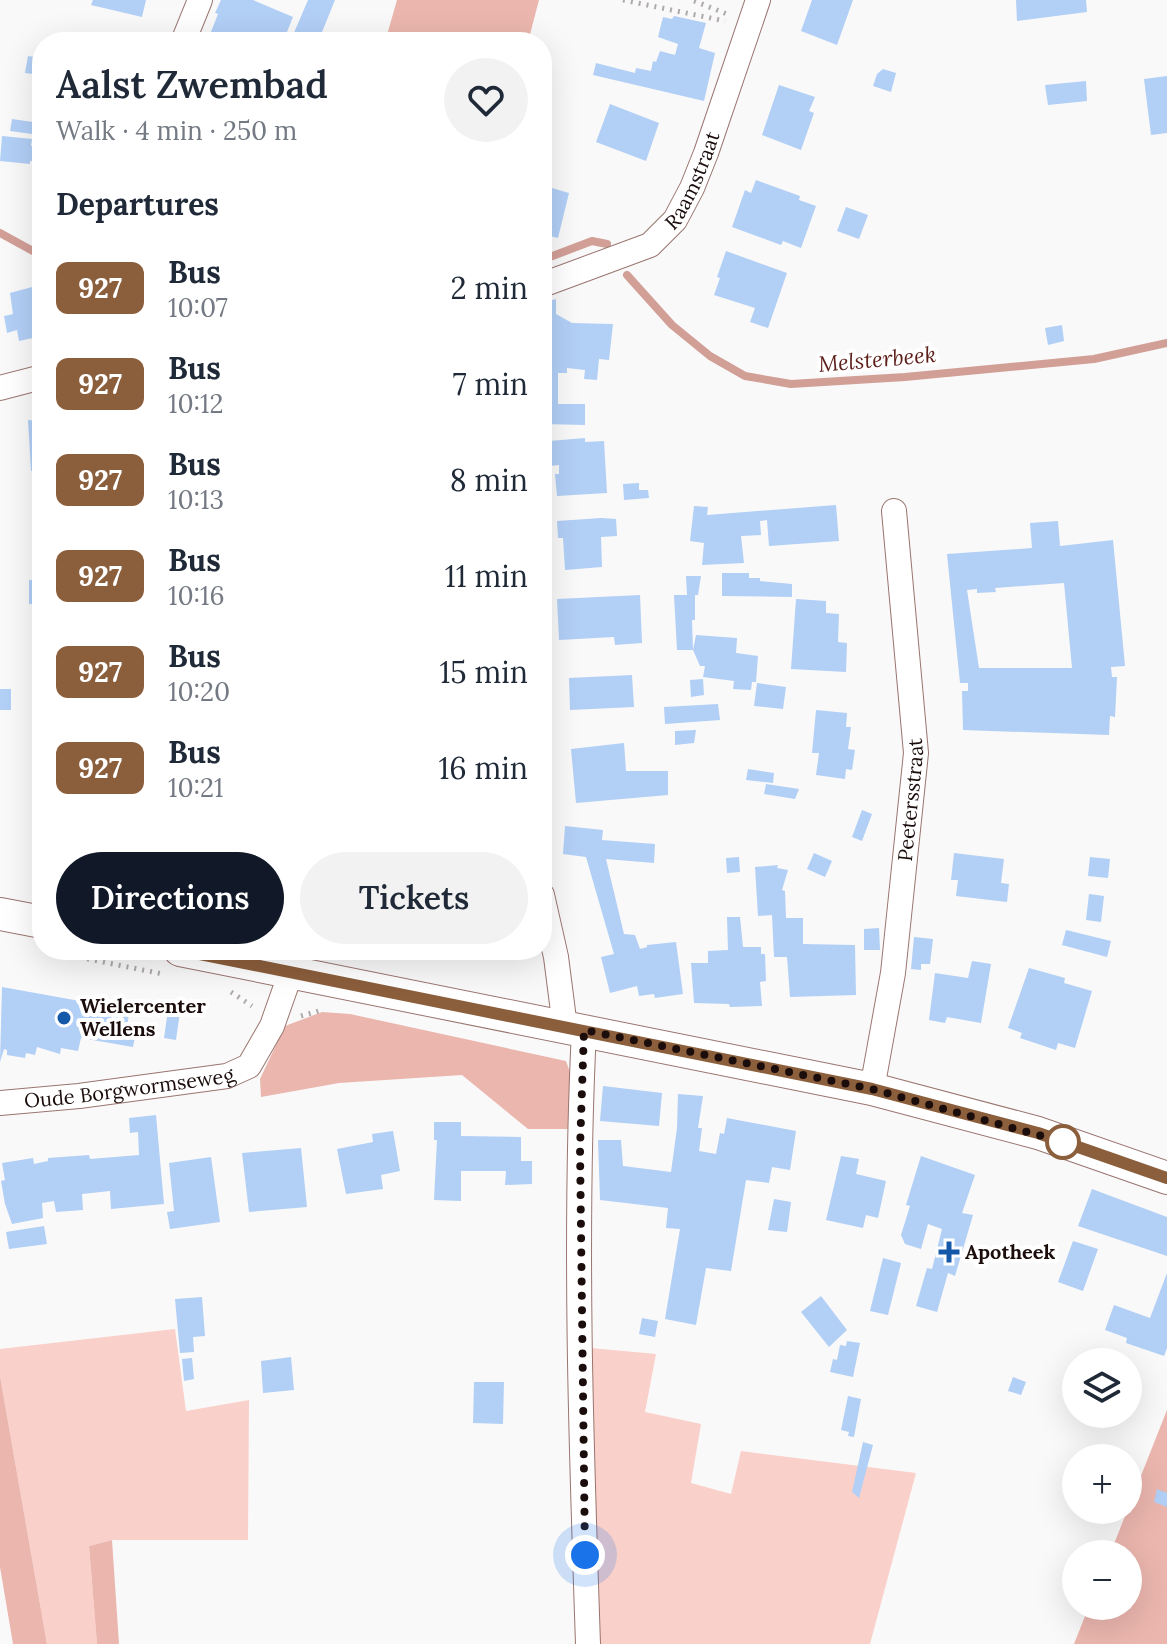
<!DOCTYPE html>
<html lang="en">
<head>
<meta charset="utf-8">
<style>
	body { margin:0; font-family:Lora,serif; background:#f2f2f3; color:#1f2937; height:100vh; display:flex; flex-direction:column; font-size:30px; white-space:nowrap }
	* { box-sizing:border-box; margin:0 }
	p { font-size:26px; color:#747a83 }
	.icon { flex:none; width:44px; height:44px; fill:none; stroke:currentColor; stroke-width:2; stroke-linecap:round; stroke-linejoin:round }
	.map { position:relative; flex:1; overflow:hidden }
	.sheet { position:absolute; left:32px; top:32px; width:520px; height:928px; display:flex; flex-direction:column; background:#fff; border-radius:32px; box-shadow:0 8px 32px #0002 }
	.sheet>* { flex:none }
	.badge { padding:0 16px; border-radius:12px; font-size:28px; line-height:52px }
	.fabs { position:absolute; left:1062px; top:1348px; display:grid; gap:16px }
	.fabs a { display:grid; place-items:center; width:80px; height:80px; border-radius:50%; background:#fff; box-shadow:0 8px 32px #0002; font-size:40px }
	.you { position:absolute; width:40px; height:40px; margin:-20px; border:6px solid #fff; border-radius:50%; background:#1a73e8; box-shadow:0 0 0 12px #1a73e833 }
	.map>.badge { position:absolute; translate:-50% -50%; box-shadow:0 0 0 4px #fff }
	h2 { padding:0 24px; font-size:30px; line-height:72px }
	.round { display:grid; place-items:center; flex:none; width:84px; height:84px; border-radius:42px; background:#f2f2f3 }
	.head { display:flex; align-items:center; justify-content:space-between; height:136px; padding:0 24px }
	h1 { font-size:38px; font-weight:600; line-height:60px }
	.button { display:flex; gap:16px; margin-top:auto; padding:16px 24px }
	.button a { flex:1; height:92px; border-radius:48px; background:#111827; color:#fff; font-size:32px; font-weight:600; line-height:92px; text-align:center }
	.button a+a { background:#f2f2f3; color:#1f2937 }
	ul { padding:0; list-style:none }
	li { display:flex; align-items:center; gap:24px; height:96px; padding:0 24px }
	li div { flex:1 }
	li b { display:block; font-size:30px }
	li em { font-style:normal }
	li .badge { min-width:88px; font-weight:700; text-align:center }
	.map>svg:first-child { display:block }
	.green { fill:#fad0ca }
	.forest { fill:#ebb6ae }
	.lines { fill:none; stroke-linecap:round; stroke-linejoin:round }
	.stream { stroke:#d29f97; stroke-width:8 }
	.building { fill:#b2cff6; fill-rule:evenodd }
	.street-casing { stroke:#9a756f; stroke-width:26 }
	.secondary-casing { stroke:#9a756f; stroke-width:34 }
	.path { stroke:#afaaa9; stroke-width:5; stroke-dasharray:2 6; stroke-linecap:butt }
	.street { stroke:#fff; stroke-width:24 }
	.secondary { stroke:#fff; stroke-width:32 }
	.line-casing { stroke:#fff; stroke-width:18 }
	.line { stroke:#8b5e3c; stroke-width:12 }
	.walk { stroke:#1b0d0c; stroke-width:8; stroke-dasharray:0 14.4 }
	.poi-dot { fill:#1459a9; stroke:#fff; stroke-width:3 }
	.stop-dot { fill:#fff; stroke:#8b5e3c; stroke-width:4 }
	.labels { text-anchor:middle; stroke-width:8; stroke-linejoin:round; paint-order:stroke }
	.street-label { font-size:20px; fill:#1b0d0c; stroke:#fff }
	.poi-label { font-size:20px; font-weight:bold; fill:#1b0d0c; stroke:#fff; text-anchor:start }
	.water-label { font-size:22px; font-style:italic; fill:#5d1f19; stroke:#fff }
</style>
</head>
<body>
<div class="map">
<svg width="1167" height="1644" viewBox="0 0 1167 1644">
	<rect width="100%" height="100%" fill="#f9f9f9"/>
	<path class="green" d="M175,1329L186,1411L249,1400L248,1540H112L89,1546L97,1644H47L0,1376V1349Z
		M591,1348L656,1354L645,1412L701,1424L691,1483L731,1494L741,1451L916,1473L870,1644H598Z"/>
	<path class="forest" d="M397,0H539L528,42H385Z
		M322,1012L350,1014L566,1061L573,1081L568,1129H528L462,1075L339,1083L261,1097L260,1079L285,1026Z
		M0,1376L47,1644H13L0,1567Z
		M1167,1410V1644H1074L1089,1606H1128V1554H1110Z
		M112,1540L119,1644H97L89,1546Z"/>
	<g class="lines">
		<path class="stream" d="M0,233L42,256
			M542,260L592,241L607,244
			M627,275L672,325L710,356L745,376L791,384L905,377L1094,359L1167,343"/>
	</g>
	<path class="building" d="M93,0H146L142,17L91,5Z
		M221,0H253L293,17L283,42H207L218,14L215,13Z
		M308,0H335L318,42H290Z
		M812,0H853L837,45L801,31Z
		M1016,0H1086L1087,12L1017,21Z
		M674,16L706,23L699,48L715,53L704,101L593,75L596,63L635,73L636,68L651,71L653,61L656,62L660,51L675,55L678,44L658,37L663,17L672,19Z
		M28,56L42,58L41,75L25,73Z
		M883,69L896,73L891,92L873,86L877,74Z
		M1167,76V133L1151,135L1144,79Z
		M1086,81L1087,101L1048,105L1045,85Z
		M779,85L815,97L809,111L814,113L801,150L762,135Z
		M610,104L659,123L646,161L596,142Z
		M12,119L33,122L32,134L10,131Z
		M542,123L552,125L548,148L542,146Z
		M2,136L32,139L31,146L42,147V162L30,161V164L0,161Z
		M756,180L800,196L799,200L816,206L801,248L783,241L781,245L732,227L745,190L751,193Z
		M542,185L569,193L558,238L542,234Z
		M846,207L868,215L859,239L837,231Z
		M726,251L787,273L768,328L750,322L755,308L714,295L720,278L717,277Z
		M32,287L33,294L35,293L42,336L19,341L17,330L7,333L4,316L13,314L10,293Z
		M556,299V314L572,323L613,324L609,360L599,359L597,380L584,379L585,370L567,368V373H558V404H585V425L542,424V303Z
		M1062,325L1064,341L1048,345L1045,328Z
		M28,420L42,421V471H31Z
		M585,438V442L604,441L607,493L557,496L555,474H559V465L550,466L549,441Z
		M639,483V490H648L649,498L624,500L623,484Z
		M836,505L839,541L769,546L767,520L760,521L761,535L741,536L744,563L702,565L704,543L690,541L694,506L708,507L707,515Z
		M601,518L616,519L617,536L601,537L602,567L565,570L563,538H558L557,521Z
		M1058,521L1060,546L1113,540L1125,666L1111,667L1112,677H1117L1115,717L1110,716L1109,735L963,730L962,691H968V683H960L947,554L1032,548L1030,523ZM1064,583L1072,668H979L967,590L977,589V593L996,592L995,588Z
		M722,573H749V578H760V581L792,584V597L722,596Z
		M686,576H701L698,595H695V620H692L693,650L696,635L737,638L736,653L758,656L756,682H752L751,690L733,689L734,681L703,677L705,666H700L693,650H677L674,595H687Z
		M29,580H42V604H29Z
		M640,595L642,643L615,645L614,637L559,640L557,599Z
		M796,599L826,601V613L839,614L838,642L847,643L846,672L791,669Z
		M632,675L634,707L570,710L569,678Z
		M703,679L704,695L691,697L690,680Z
		M757,683L786,687L783,709L754,706Z
		M0,689H11V710H0Z
		M718,704L720,720L665,724L664,707Z
		M816,710L847,713L846,727H851L848,749L855,750L852,770L846,769L845,779L816,775L819,753H812Z
		M696,730L694,743L675,745V731Z
		M624,743L626,771H668V795L576,803L571,749Z
		M748,769L774,773L773,783L746,780Z
		M766,784L799,789L795,799L764,794Z
		M862,810L872,814L862,841L852,837Z
		M565,826L603,830L602,840L655,844L654,863L606,859L624,934L635,935L640,949L647,947V945L676,942L683,994L655,998L654,994L639,996L637,986L610,993L601,957L614,954L586,857L563,854Z
		M814,853L832,861L825,877L807,869Z
		M954,853L1004,859L1001,883L1009,884L1007,902L956,896L958,880H951Z
		M739,857L740,872L727,873L726,858Z
		M1090,857L1110,859L1108,878L1088,876Z
		M778,865L777,868L788,870L782,890L785,891L786,918H803V944L855,945L856,995L790,997L787,957H774L772,915L758,916L755,867Z
		M1089,894L1104,896L1101,922L1086,920Z
		M727,917H740L743,947H761V954H765L766,981L760,982L762,1006L730,1007L729,1004L694,1003L691,963H708V951L728,950Z
		M879,928L880,950H864V929Z
		M1066,930L1111,941L1107,957L1062,945Z
		M914,937L933,939L930,964H921V970L911,969Z
		M972,961L991,964L981,1023L947,1017L945,1023L929,1020L935,973L968,978Z
		M1029,968L1065,978L1064,983L1092,991L1075,1048L1058,1043L1056,1050L1020,1038L1022,1033L1008,1028Z
		M2,987L130,1010L127,1025L137,1027L133,1047L81,1038L78,1051L61,1048L60,1054L37,1047L35,1055L26,1053L25,1058L7,1055V1050L4,1049L0,1062Z
		M168,1010L180,1012L176,1040L164,1038Z
		M603,1086L662,1093L659,1126L600,1121Z
		M678,1094L703,1096L698,1128H702L699,1151L716,1154L720,1133L724,1134L727,1118L796,1131L790,1170L772,1167L769,1183L746,1180L731,1271L706,1268L696,1325L665,1319L680,1229L666,1228L668,1208L600,1200L598,1140H621L623,1166L671,1172L677,1128Z
		M156,1115L164,1204L111,1209L110,1191L82,1194L83,1210L56,1212L54,1201L42,1203L43,1218L12,1224L5,1204L1,1181L5,1180L2,1163L33,1158L34,1164L48,1161V1158L89,1155L90,1159L139,1155L138,1132L130,1133L129,1118Z
		M434,1122H461V1136L521,1137V1161H532V1184L505,1185L506,1171H461V1201L434,1200L437,1140H434Z
		M393,1131L400,1171L381,1175L383,1189L346,1194L337,1149L373,1142L372,1134Z
		M301,1148L307,1207L249,1212L242,1153Z
		M841,1156L859,1159L856,1174L886,1181L878,1218L866,1215L863,1228L826,1220Z
		M921,1156L975,1175L962,1213L973,1215L955,1276L948,1273L937,1312L916,1306L927,1268L932,1269L942,1229L928,1224L921,1249L905,1244L901,1235L910,1206L906,1205Z
		M211,1157L220,1222L170,1229L167,1212L174,1211L169,1163Z
		M1092,1189L1167,1217V1256L1078,1226Z
		M774,1199L791,1202L787,1232L768,1230Z
		M44,1226L47,1244L9,1249L6,1232Z
		M1073,1241L1098,1249L1083,1291L1058,1282Z
		M883,1258L901,1263L888,1315L870,1311Z
		M1167,1273V1348L1164,1356L1126,1343L1127,1338L1105,1330L1114,1305L1150,1318Z
		M821,1296L847,1330L829,1347L801,1312Z
		M202,1297L205,1336L193,1337L194,1352L180,1353L175,1299Z
		M642,1318L658,1321L655,1337L639,1334Z
		M847,1341L860,1343L853,1377L830,1372L833,1359L837,1360L840,1345L846,1346Z
		M291,1357L294,1390L263,1393L261,1361Z
		M192,1358L194,1379L184,1381L182,1359Z
		M1013,1377L1026,1382L1021,1395L1008,1391Z
		M474,1382H504L503,1424L473,1423Z
		M848,1396L861,1399L854,1437L848,1436L849,1432L841,1430Z
		M863,1442L873,1445L859,1498L852,1492Z
		M1157,1489L1167,1493V1507L1154,1502Z"/>
	<g class="lines">
		<defs>
			<g id="street">
				<path d="M183,42L200,0"/>
				<path id="s1" d="M542,285L650,245L675,220L692,188L706,153L758,0"/>
				<path d="M0,388L42,377"/>
				<path d="M542,895L556,957L565,1027"/>
				<path d="M584,1030C574,1234 581,1440 588,1644"/>
				<path id="s2" d="M872,1089L893,973L916,753L894,511"/>
				<path id="s3" d="M0,1103L79,1096L227,1076L249,1066L272,1026L291,972"/>
			</g>
			<path id="secondary" d="M0,914L42,922
				M180,950L872,1089L1038,1133L1167,1178"/>
		</defs>
		<use href="#street" class="street-casing"/>
		<use href="#secondary" class="secondary-casing"/>
		<path class="path" d="M623,0L725,21
			M694,1L727,14
			M48,951L163,974
			M231,992L252,1006
			M301,1016L322,1010"/>
		<use href="#street" class="street"/>
		<use href="#secondary" class="secondary"/>
	</g>
	<g class="lines">
		<defs>
			<path id="line" d="M180,950L872,1089L1038,1133L1167,1178"/>
		</defs>
		<use href="#line" class="line-casing"/>
		<use href="#line" class="line"/>
		<path class="walk" d="M585,1555L580,1148L584,1030L872,1089L1067,1143L1063,1142"/>
	</g>
	<g class="poi-dot">
		<circle cx="64" cy="1018" r="8"/>
		<path d="M945 1240h8v8h8v8h-8v8h-8v-8h-8v-8h8z"/>
	</g>
	<circle class="stop-dot" cx="1063" cy="1142" r="16"/>
	<g class="labels">
		<g class="street-label">
			<text dy="7" stroke="none"><textPath href="#s1" startOffset="194">Raamstraat</textPath></text>
			<text dy="7" stroke="none"><textPath href="#s2" startOffset="292">Peetersstraat</textPath></text>
			<text dy="7" stroke="none"><textPath href="#s3" startOffset="130">Oude Borgwormseweg</textPath></text>
		</g>
		<g class="poi-label">
			<text x="80" y="1013">Wielercenter<tspan x="80" dy="23">Wellens</tspan></text>
			<text x="965" y="1259">Apotheek</text>
		</g>
		<g class="water-label">
			<text transform="translate(877 359) rotate(-5)" y="8">Melsterbeek</text>
		</g>
	</g>
</svg>
<div class="fabs">
<a><svg class="icon" aria-label="layers" viewBox="0 0 24 24"><path d="M12 4l9 5-9 5-9-5zM3 14l9 5 9-5"/></svg></a>
<a>+</a>
<a>−</a>
</div>
<div class="you" style="left:585px;top:1555px"></div>
<section class="sheet">
<div class="head"><div><h1>Aalst Zwembad</h1><p>Walk · 4 min · 250 m</p></div><a class="round"><svg class="icon" aria-label="heart" viewBox="0 0 24 24"><path d="M12 20l-8-8c-3-5 5-10 8-4 3-6 11-1 8 4z"/></svg></a></div>
<h2>Departures</h2>
<ul>
<li><span class="badge" style="background:#8b5e3c;color:#fff">927</span><div><b>Bus</b><p>10:07</p></div><em>2 min</em></li>
<li><span class="badge" style="background:#8b5e3c;color:#fff">927</span><div><b>Bus</b><p>10:12</p></div><em>7 min</em></li>
<li><span class="badge" style="background:#8b5e3c;color:#fff">927</span><div><b>Bus</b><p>10:13</p></div><em>8 min</em></li>
<li><span class="badge" style="background:#8b5e3c;color:#fff">927</span><div><b>Bus</b><p>10:16</p></div><em>11 min</em></li>
<li><span class="badge" style="background:#8b5e3c;color:#fff">927</span><div><b>Bus</b><p>10:20</p></div><em>15 min</em></li>
<li><span class="badge" style="background:#8b5e3c;color:#fff">927</span><div><b>Bus</b><p>10:21</p></div><em>16 min</em></li>
</ul>
<div class="button"><a>Directions</a><a>Tickets</a></div>
</section>
</div>
</body>
</html>
